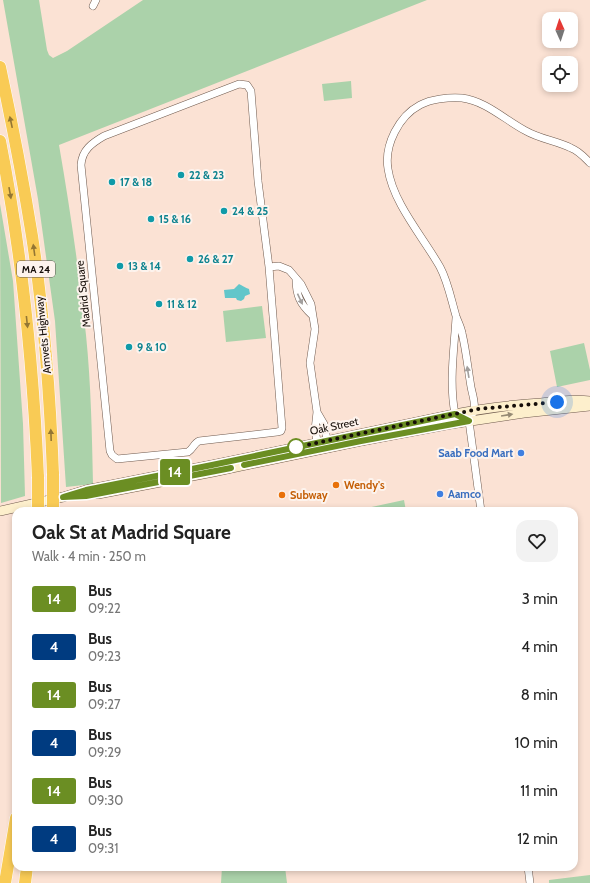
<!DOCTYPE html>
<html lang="en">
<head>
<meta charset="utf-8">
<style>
	body { margin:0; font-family:Cabin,sans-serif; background:#f2f2f2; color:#222; height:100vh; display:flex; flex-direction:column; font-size:15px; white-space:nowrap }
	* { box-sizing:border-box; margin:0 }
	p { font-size:13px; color:#767676 }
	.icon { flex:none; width:22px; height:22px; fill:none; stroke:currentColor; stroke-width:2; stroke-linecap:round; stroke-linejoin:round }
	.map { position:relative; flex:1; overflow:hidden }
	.panel { position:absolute; left:12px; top:507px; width:566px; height:364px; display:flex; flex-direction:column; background:#fff; border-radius:12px; box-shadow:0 2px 6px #0003 }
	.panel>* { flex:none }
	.badge { padding:0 8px; border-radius:3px; font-size:14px; line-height:26px }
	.needle { width:26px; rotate:357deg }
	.buttons { position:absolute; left:542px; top:12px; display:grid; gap:8px }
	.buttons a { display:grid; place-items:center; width:36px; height:36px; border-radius:8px; background:#fff; box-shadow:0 2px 6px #0003; font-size:20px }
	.you { position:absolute; width:20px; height:20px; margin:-10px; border:3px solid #fff; border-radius:50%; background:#1a73e8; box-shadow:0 0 0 6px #1a73e833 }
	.map>.badge { position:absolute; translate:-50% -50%; box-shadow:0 0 0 2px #fff }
	.round { display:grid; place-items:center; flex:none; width:42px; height:42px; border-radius:12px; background:#f2f2f2 }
	.summary { display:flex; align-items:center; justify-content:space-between; height:68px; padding:0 20px }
	h1 { font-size:19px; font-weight:700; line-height:30px }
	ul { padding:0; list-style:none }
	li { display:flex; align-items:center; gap:12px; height:48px; padding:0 20px }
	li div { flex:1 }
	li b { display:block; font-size:15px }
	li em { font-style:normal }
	li .badge { min-width:44px; font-weight:700; text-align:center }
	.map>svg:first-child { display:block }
	.green { fill:#abd2aa }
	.water { fill:#62c6ca }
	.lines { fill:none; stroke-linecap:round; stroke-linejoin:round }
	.street-casing { stroke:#6f5a4e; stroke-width:8 }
	.secondary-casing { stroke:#6f5a4e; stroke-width:10 }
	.highway-casing { stroke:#fff; stroke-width:13 }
	.street { stroke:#fff; stroke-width:7 }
	.secondary { stroke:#fdefcc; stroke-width:9 }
	.highway { stroke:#f9cb55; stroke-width:12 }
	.highway-bridge-casing { stroke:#fff; stroke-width:13; stroke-linecap:butt }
	.highway-bridge { stroke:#f9cb55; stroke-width:12 }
	.oneway { fill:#937633 }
	.oneway2 { fill:#a29f9d }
	.oneway3 { fill:#958a74 }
	.line-casing { stroke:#fff; stroke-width:9 }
	.line { stroke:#6b8e23; stroke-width:6 }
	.walk { stroke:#160e09; stroke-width:4; stroke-dasharray:0 7.2 }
	.culture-dot { fill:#0f9aa8; stroke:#fdf3ed; stroke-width:1.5 }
	.stop-dot { fill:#fff; stroke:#6b8e23; stroke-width:2 }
	.shop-dot { fill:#3f7fe0; stroke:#fdf3ed; stroke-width:1.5 }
	.food-dot { fill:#e8710a; stroke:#fdf3ed; stroke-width:1.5 }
	.labels { text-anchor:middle; stroke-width:4; stroke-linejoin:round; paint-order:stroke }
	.shield { fill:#fdf3ed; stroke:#5b534d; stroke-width:1 }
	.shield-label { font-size:10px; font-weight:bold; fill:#160e09 }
	.culture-label { font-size:11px; font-weight:bold; fill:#0d838f; stroke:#fdf3ed; text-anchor:start }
	.street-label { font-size:11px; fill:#160e09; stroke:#fdf3ed }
	.shop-label { font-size:11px; font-weight:bold; fill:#366cbe; stroke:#fdf3ed; text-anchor:end }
	.food-label { font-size:11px; font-weight:bold; fill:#c56008; stroke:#fdf3ed; text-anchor:start }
</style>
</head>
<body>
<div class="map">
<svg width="590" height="883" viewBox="0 0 590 883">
	<rect width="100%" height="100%" fill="#fbe2d4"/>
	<path class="green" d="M3,0H39L47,50L49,55L53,58L67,51L143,0H427L59,145C70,208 79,271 86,335C91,384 92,434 93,484L66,487L55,321L38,199Z
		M351,81L352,98L324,101L322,84Z
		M0,204L13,281L23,424L25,496L1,503Z
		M262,306L266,338L226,342L223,311Z
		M584,343L590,370V380L557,387L550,351Z
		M404,500L406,511H353Z
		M222,867H285L287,883H221Z
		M590,875V883H549V880Z"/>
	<path class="water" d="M239,284C241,285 246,288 249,289L250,294L245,296L244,299L241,301L237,300L236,298H225L224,290L234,289Z"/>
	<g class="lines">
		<defs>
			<path id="street" d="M93,6L96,0
				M239,84L247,85L251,91L258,181L269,267L282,428L281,431L277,432L199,441C194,443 193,449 188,452L117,459L112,455L110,451L81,165C82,150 92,143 104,136Z
				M269,267L279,266L289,270L301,284L311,304L315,329L310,363L317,412L315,430L318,446
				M296,279C296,295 300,304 312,315
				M456,318C454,350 449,383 455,414L469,421
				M317,412L324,424L328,445
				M469,421C470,418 473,414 474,411C476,404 472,393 471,387C468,369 466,350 462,333C461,327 458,322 456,316C451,299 448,282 440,267C423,237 393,203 388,169C384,145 399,116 420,105C431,99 449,97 462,98C486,101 505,120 526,131C540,139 557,141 571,148C579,151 584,157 590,163
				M469,421L481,511
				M528,867L530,883"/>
			<path id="secondary" d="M98,494L213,472L361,441L451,424L524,413L590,406
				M0,511L63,497L86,490L212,465L455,414C483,408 512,405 541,403C557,401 574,399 590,401"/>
			<path id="highway" d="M0,67C12,123 23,180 32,236C44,315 50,395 53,474
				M0,141C22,252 33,364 38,477
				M5,883L16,818
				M25,883L27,867"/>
		</defs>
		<use href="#street" class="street-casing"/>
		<use href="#secondary" class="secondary-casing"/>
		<use href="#highway" class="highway-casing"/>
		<use href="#street" class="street"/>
		<use href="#secondary" class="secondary"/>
		<use href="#highway" class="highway"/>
		<defs>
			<path id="highway-bridge" d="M53,474V511
				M38,477V511"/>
		</defs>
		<use href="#highway-bridge" class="highway-bridge-casing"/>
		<use href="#highway-bridge" class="highway-bridge"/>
	</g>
	<defs><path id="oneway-solid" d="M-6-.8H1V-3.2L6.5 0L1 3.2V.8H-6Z"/></defs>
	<g class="oneway">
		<use href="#oneway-solid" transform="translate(11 122) rotate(-102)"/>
		<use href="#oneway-solid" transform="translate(10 193) rotate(80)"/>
		<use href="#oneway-solid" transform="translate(34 250) rotate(-98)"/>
		<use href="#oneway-solid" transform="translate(27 322) rotate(84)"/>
		<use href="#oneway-solid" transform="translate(51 435) rotate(-92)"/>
	</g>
	<g class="oneway2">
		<use href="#oneway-solid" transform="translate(300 299) rotate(65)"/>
		<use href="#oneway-solid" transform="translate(468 372) rotate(-99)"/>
	</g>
	<use class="oneway3" href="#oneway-solid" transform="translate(507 415) rotate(-9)"/>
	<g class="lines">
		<defs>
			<path id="line" d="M231,468L117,490L86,496L63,497L86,490L212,465L455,414L469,421L361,441L244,465"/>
		</defs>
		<use href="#line" class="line-casing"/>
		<use href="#line" class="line"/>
		<path class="walk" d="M296,447L292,448L478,409L557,402"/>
	</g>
	<g class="culture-dot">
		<circle cx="181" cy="175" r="4"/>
		<circle cx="112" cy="182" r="4"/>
		<circle cx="224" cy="211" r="4"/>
		<circle cx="151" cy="219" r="4"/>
		<circle cx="190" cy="259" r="4"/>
		<circle cx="120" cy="266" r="4"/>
		<circle cx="159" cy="304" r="4"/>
		<circle cx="129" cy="347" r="4"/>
	</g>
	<circle class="stop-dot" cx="296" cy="447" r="8"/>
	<g class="shop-dot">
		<circle cx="521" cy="453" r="4"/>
		<circle cx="440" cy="494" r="4"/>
	</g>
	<g class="food-dot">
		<circle cx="336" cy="485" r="4"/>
		<circle cx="282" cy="495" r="4"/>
	</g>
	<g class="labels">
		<rect class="shield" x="17" y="261" width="38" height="16" rx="3"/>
		<g class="shield-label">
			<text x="36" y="273">MA 24</text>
		</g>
		<g class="culture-label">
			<text x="189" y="179">22 &amp; 23</text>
			<text x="120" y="186">17 &amp; 18</text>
			<text x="232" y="215">24 &amp; 25</text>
			<text x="159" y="223">15 &amp; 16</text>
			<text x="198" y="263">26 &amp; 27</text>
			<text x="128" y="270">13 &amp; 14</text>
			<text x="167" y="308">11 &amp; 12</text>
			<text x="137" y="351">9 &amp; 10</text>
		</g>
		<g class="street-label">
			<text transform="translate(83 294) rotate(-96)" y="4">Madrid Square</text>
			<text transform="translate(43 335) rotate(-96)" y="4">Amvets Highway</text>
			<text transform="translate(334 426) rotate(-12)" y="4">Oak Street</text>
		</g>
		<g class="shop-label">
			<text x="513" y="457">Saab Food Mart</text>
			<text x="448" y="498" text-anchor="start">Aamco</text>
		</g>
		<g class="food-label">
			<text x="344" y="489">Wendy's</text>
			<text x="290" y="499">Subway</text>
		</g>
	</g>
</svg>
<div class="buttons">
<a><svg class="needle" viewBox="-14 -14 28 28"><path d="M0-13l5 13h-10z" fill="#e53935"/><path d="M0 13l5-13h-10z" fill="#767676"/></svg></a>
<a><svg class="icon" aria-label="locate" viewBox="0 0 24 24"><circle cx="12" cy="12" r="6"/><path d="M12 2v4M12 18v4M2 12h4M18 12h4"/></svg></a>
</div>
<div class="you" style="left:557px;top:402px"></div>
<b class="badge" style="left:175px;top:472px;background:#6b8e23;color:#fff">14</b>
<section class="panel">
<div class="summary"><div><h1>Oak St at Madrid Square</h1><p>Walk · 4 min · 250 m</p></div><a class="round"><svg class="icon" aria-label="heart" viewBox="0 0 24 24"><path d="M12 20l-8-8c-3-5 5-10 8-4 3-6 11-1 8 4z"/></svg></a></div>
<ul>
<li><span class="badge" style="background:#6b8e23;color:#fff">14</span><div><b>Bus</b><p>09:22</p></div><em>3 min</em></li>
<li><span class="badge" style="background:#003b80;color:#fff">4</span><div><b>Bus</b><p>09:23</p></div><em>4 min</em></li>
<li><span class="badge" style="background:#6b8e23;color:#fff">14</span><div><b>Bus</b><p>09:27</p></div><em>8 min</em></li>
<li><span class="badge" style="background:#003b80;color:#fff">4</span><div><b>Bus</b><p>09:29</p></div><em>10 min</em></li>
<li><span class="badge" style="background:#6b8e23;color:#fff">14</span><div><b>Bus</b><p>09:30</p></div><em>11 min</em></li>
<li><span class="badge" style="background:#003b80;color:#fff">4</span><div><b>Bus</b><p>09:31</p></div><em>12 min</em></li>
</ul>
</section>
</div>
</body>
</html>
